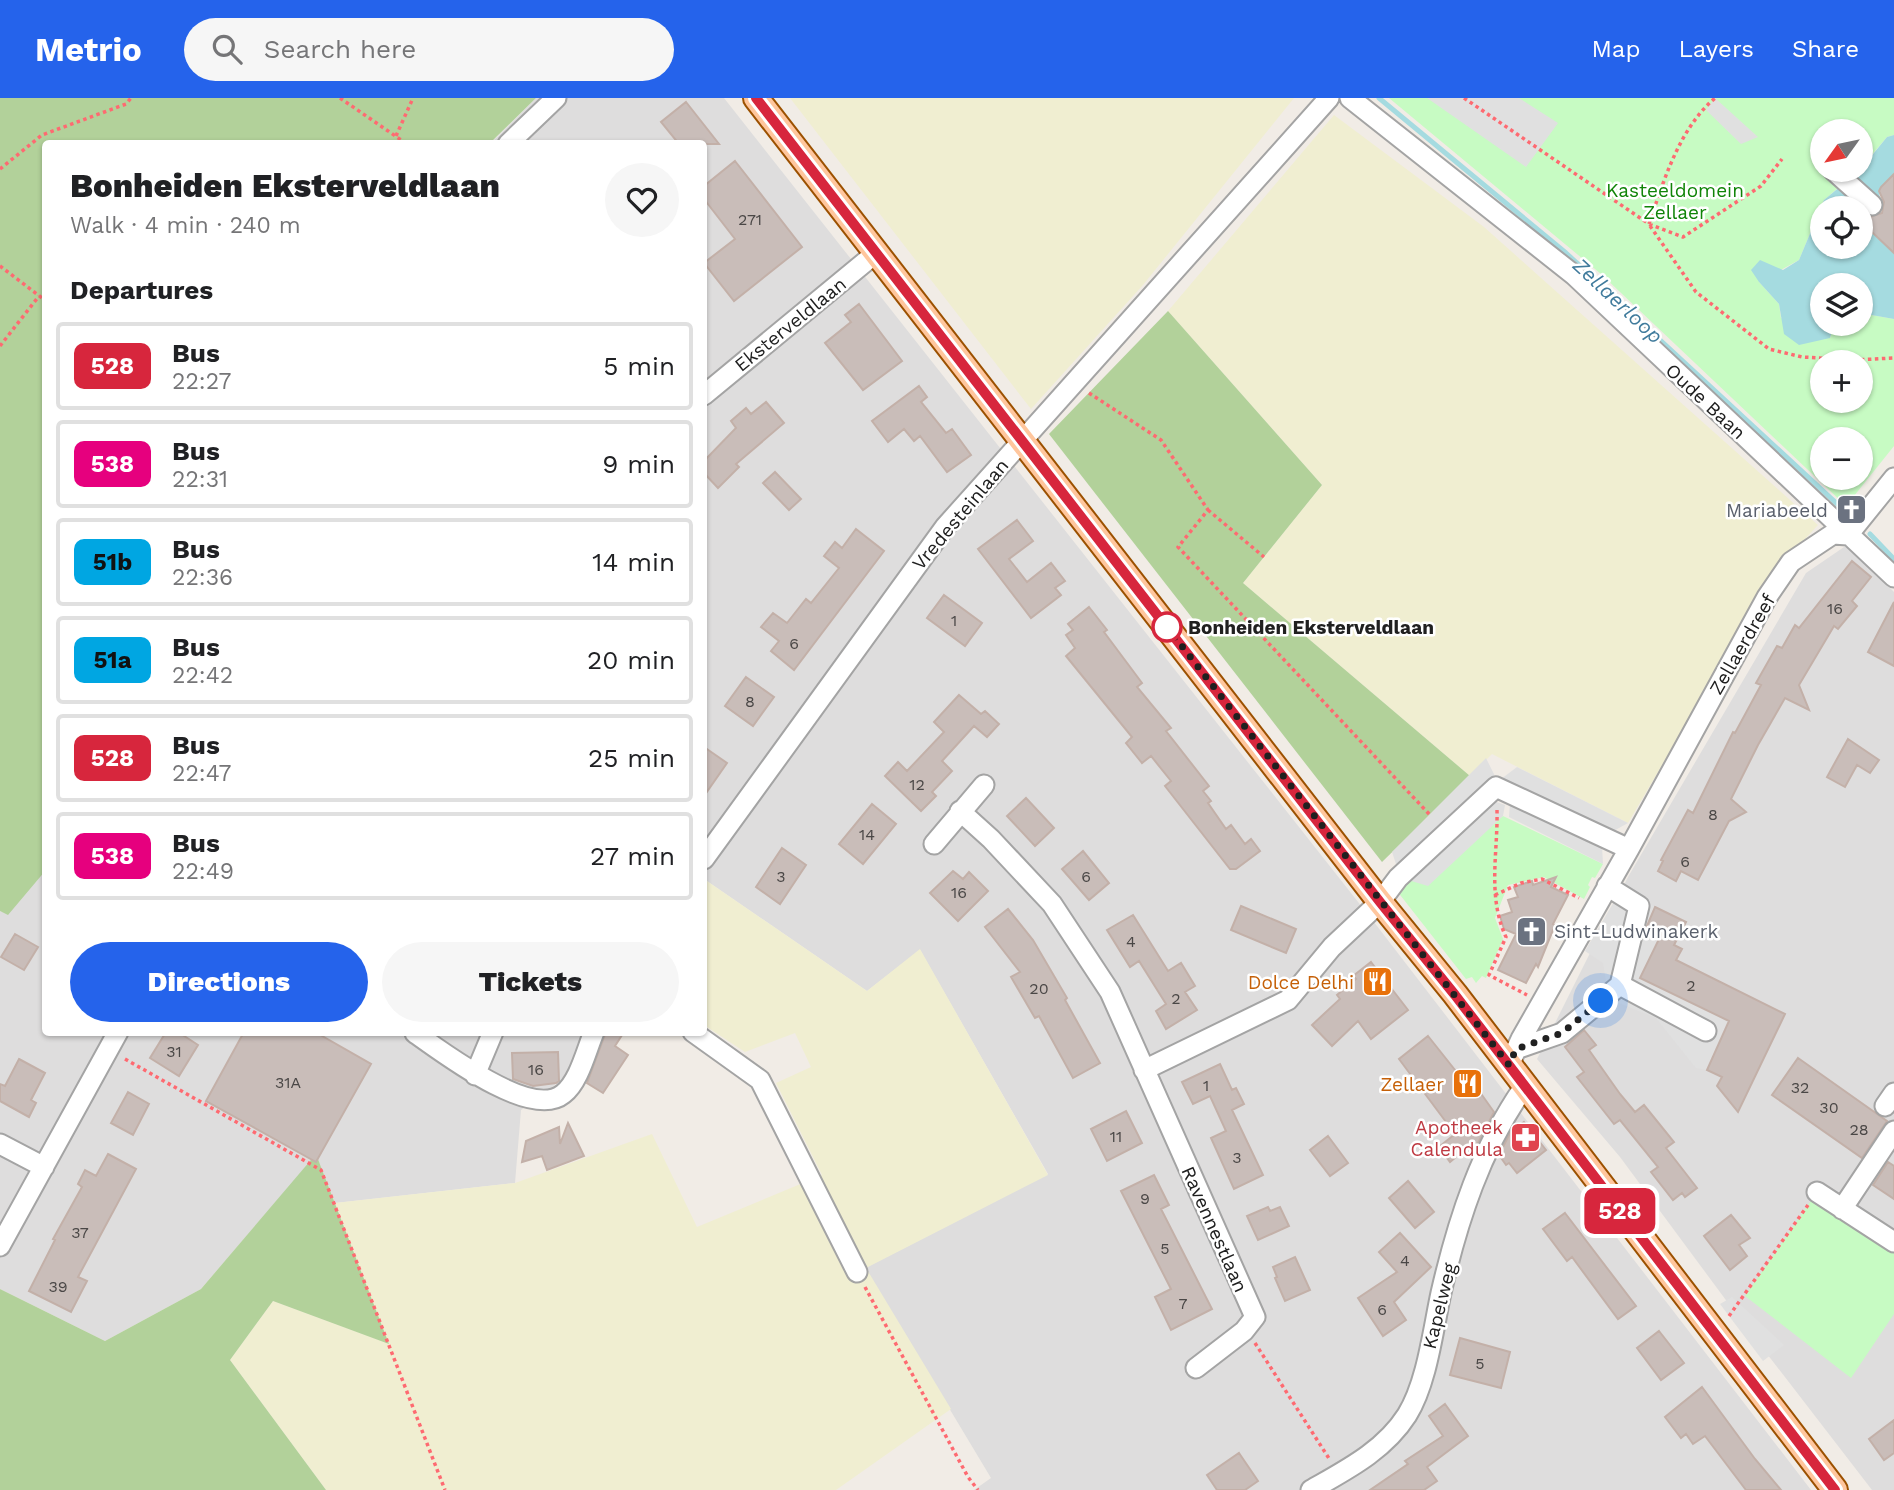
<!DOCTYPE html>
<html lang="en">
<head>
<meta charset="utf-8">
<style>
	body { margin:0; font-family:"Work Sans",sans-serif; background:#f6f6f6; color:#202124; height:100vh; display:flex; flex-direction:column; font-size:26px; white-space:nowrap }
	* { box-sizing:border-box; margin:0 }
	p { font-size:23px; color:#757577 }
	.icon { flex:none; width:38px; height:38px; fill:none; stroke:currentColor; stroke-width:2; stroke-linecap:round; stroke-linejoin:round }
	.map { position:relative; flex:1; overflow:hidden }
	.side { position:absolute; left:42px; top:42px; width:665px; height:896px; display:flex; flex-direction:column; background:#fff; border-radius:7px; box-shadow:0 2px 5px #0004 }
	.side>* { flex:none }
	.badge { padding:0 14px; border-radius:10px; font-size:24px; line-height:46px }
	.needle { width:46px; rotate:237deg }
	.fabs { position:absolute; left:1810px; top:21px; display:grid; gap:14px }
	.fabs a { display:grid; place-items:center; width:63px; height:63px; border-radius:50%; background:#fff; box-shadow:0 2px 5px #0004; font-size:35px }
	.you { position:absolute; width:35px; height:35px; margin:-18px; border:5px solid #fff; border-radius:50%; background:#1a73e8; box-shadow:0 0 0 10px #1a73e833 }
	.map>.badge { position:absolute; translate:-50% -50%; box-shadow:0 0 0 4px #fff }
	h2 { padding:0 28px; font-size:26px; line-height:63px }
	.round { display:grid; place-items:center; flex:none; width:74px; height:74px; border-radius:37px; background:#f6f6f6 }
	.headline { display:flex; align-items:center; justify-content:space-between; height:119px; padding:0 28px }
	h1 { font-size:33px; font-weight:800; line-height:52px }
	.button { display:flex; gap:14px; margin-top:auto; padding:14px 28px }
	.button a { flex:1; height:80px; border-radius:42px; background:#2563eb; color:#fff; font-size:28px; font-weight:800; line-height:80px; text-align:center }
	.button a+a { background:#f6f6f6; color:#202124 }
	ul { padding:0; list-style:none }
	li { display:flex; align-items:center; gap:21px; height:88px; margin:0 14px 10px; padding:0 14px; border:4px solid #e0e0e0; border-radius:7px }
	li div { flex:1 }
	li b { display:block; font-size:26px }
	li em { font-style:normal }
	li .badge { min-width:77px; font-weight:700; text-align:center }
	header { display:flex; align-items:center; gap:42px; box-sizing:border-box; height:98px; padding:0 35px; background:#2563eb; color:#fff }
	header strong { font-size:33px }
	nav { display:flex; gap:38px; margin-inline-start:auto; font-size:24px }
	.search { width:490px; height:63px; background:#f6f6f6; display:flex; align-items:center; gap:18px; box-sizing:border-box; padding:0 24px; border-radius:38px; color:#757577; font-size:26px }
	.map>svg:first-child { display:block }
	.residential { fill:#dedddd }
	.farmland { fill:#f0eed1 }
	.forest { fill:#b2d19a }
	.park { fill:#c7fbc3; fill-rule:evenodd }
	.parking { fill:#e0e0e0 }
	.water { fill:#a5dbe0 }
	.lines { fill:none; stroke-linecap:round; stroke-linejoin:round }
	.stream { stroke:#a5dbe0; stroke-width:5 }
	.building { fill:#c9bdb9; stroke:#c3b0a8; stroke-width:2 }
	.minor-casing { stroke:#a4a4a4; stroke-width:23 }
	.major-casing { stroke:#9c5100; stroke-width:28 }
	.path { stroke:#fe6a71; stroke-width:3.5; stroke-dasharray:3.5 3.5; stroke-linecap:butt }
	.minor { stroke:#fff; stroke-width:19 }
	.major { stroke:#ffc69d; stroke-width:24 }
	.line-casing { stroke:#fff; stroke-width:16 }
	.line { stroke:#d7263d; stroke-width:10 }
	.walk { stroke:#202020; stroke-width:7; stroke-dasharray:0 12.6 }
	.stop-dot { fill:#fff; stroke:#d7263d; stroke-width:3.5 }
	.labels { text-anchor:middle; stroke-width:5; stroke-linejoin:round; paint-order:stroke }
	.number-label { font-size:16px; fill:#4a4746 }
	.park-label { font-size:19px; fill:#108408; stroke:#fff }
	.street-label { font-size:19px; fill:#202020; stroke:#fff }
	.worship-label { font-size:19px; fill:#5b616d; stroke:#fff; text-anchor:end }
	.stop-label { font-size:19px; font-weight:bold; fill:#202020; stroke:#fff; text-anchor:start }
	.food-label { font-size:19px; fill:#c56008; stroke:#fff; text-anchor:end }
	.health-label { font-size:19px; fill:#be3a42; stroke:#fff; text-anchor:end }
	.water-label { font-size:21px; font-style:italic; fill:#407b9c; stroke:#fff }
</style>
</head>
<body>
<header>
<strong>Metrio</strong>
<div class="search"><svg class="icon" aria-label="search" viewBox="0 0 24 24"><circle cx="10" cy="10" r="6"/><path d="M15 15l6 6"/></svg>Search here</div>
<nav><a>Map</a><a>Layers</a><a>Share</a></nav>
</header>
<div class="map">
<svg width="1894" height="1392" viewBox="0 0 1894 1392">
	<rect width="100%" height="100%" fill="#f1ece6"/>
	<path class="residential" d="M536,0H724L1377,828L1811,1392H974L991,1380L865,1170L1048,1076L920,852L867,893L704,781V46H490Z
		M1847,447L1894,494V1392H1872L1734,1213L1620,1059L1537,961L1628,779L1806,475Z
		M45,772L46,934L598,935L568,977L521,1012L515,1085L335,1105L316,1057L201,1191L105,1243L0,1191V813L8,816Z"/>
	<path class="farmland" d="M790,0H1294L1143,187L1031,311Z
		M1334,17L1484,129L1818,427L1779,469L1628,725L1492,656L1470,678L1243,485L1322,387L1168,213Z
		M704,781L867,893L920,851L1048,1077L866,1170L951,1311L836,1392H326L230,1262L273,1203L387,1245L335,1105L515,1085L652,1036L697,1129L822,1077L776,985L811,969L795,935L745,954L704,927Z"/>
	<path class="forest" d="M0,0H536L490,45L46,46V772L8,817L0,813Z
		M1168,213L1322,387L1243,485L1470,678L1382,764L1049,336Z
		M316,1056L389,1246L273,1203L230,1262L326,1392H0V1191L105,1243L201,1191Z"/>
	<path class="park" d="M1389,0H1894V37L1887,39L1860,71V33H1822V72H1859L1824,102L1799,162L1759,184L1779,206L1781,220L1830,240L1834,226H1860V215L1894,221V348L1846,408L1601,176ZM1822,264H1860V303H1822ZM1822,341H1860V380H1822Z
		M1503,718L1603,766L1595,780L1592,779L1588,787L1590,789L1584,801L1544,779L1508,787L1495,820L1503,841L1486,880L1482,878L1476,885L1472,879L1466,881L1397,793L1408,782Z
		M1817,1094L1894,1144V1216L1851,1280L1745,1198Z"/>
	<path class="parking" d="M1427,0H1519L1558,25L1526,69Z
		M1715,0L1758,39L1741,46L1706,12Z
		M1486,660L1495,678L1398,772L1392,754Z
		M1517,669L1628,725L1610,735L1501,681Z
		M1491,702L1505,707L1503,718L1428,788L1408,782Z
		M1510,704L1602,748L1603,766L1509,719Z
		M1622,790L1655,809L1646,829L1661,837L1640,880L1729,923L1707,972L1696,970L1656,920L1609,901L1603,865L1585,853Z
		M1732,1199L1784,1247L1763,1263L1720,1206Z"/>
	<path class="water" d="M1894,37V85L1887,84C1880,88 1877,94 1881,101L1867,116L1860,115V110H1822V149H1860V135L1869,132L1894,155V221L1860,215V187H1822V226H1834L1830,240L1799,247L1784,236L1779,206L1759,184L1751,172L1760,162L1783,172L1799,162L1824,102L1860,72L1887,39Z"/>
	<g class="lines">
		<path class="stream" d="M1379,0L1566,155L1848,416
			M1870,436L1894,461"/>
	</g>
	<path class="building" d="M686,4L719,46H679L661,24Z
		M735,63L802,149L734,203L704,165L735,141L704,101V88Z
		M1894,76V155L1873,135L1860,136V115L1870,119L1882,115L1884,104L1879,93L1881,89Z
		M859,206L902,263L863,292L825,245L851,224L845,217Z
		M919,288L927,299L921,304L946,335L952,331L971,357L947,374L920,338L914,343L904,331L888,344L872,323Z
		M766,304L784,325L736,366L739,369L718,390L704,375V363L736,330L731,323L746,310L751,316Z
		M775,374L801,401L789,412L763,385Z
		M1017,422L1033,443L1009,461L1027,484L1051,465L1065,483L1055,490L1061,497L1031,520L978,451Z
		M856,431L884,453L794,572L771,553L779,543L761,529L773,515L787,525L806,501L811,505L839,470L824,458L835,444L842,450Z
		M1852,463L1871,479L1852,503L1857,508L1838,531L1834,528L1799,587L1809,612L1785,600L1758,647L1731,701L1746,714L1729,723L1698,782L1681,773L1676,783L1658,773L1663,763L1661,762L1688,712L1693,715L1733,634L1735,635L1761,587L1756,585L1777,548L1782,550L1795,527L1799,530Z
		M944,497L982,525L965,548L927,520Z
		M1894,504V568L1868,554Z
		M1089,509L1107,532L1104,534L1142,585L1137,589L1171,630L1166,633L1209,688L1203,693L1211,703L1208,705L1226,731L1231,727L1245,746L1251,741L1260,753L1236,771H1230L1165,688L1171,683L1151,658L1142,665L1126,645L1132,639L1066,558L1075,550L1066,537L1073,532L1068,526Z
		M746,579L774,599L753,628L725,608Z
		M959,597L981,616L985,613L999,626L987,639L974,628L942,663L952,673L932,694L936,698L921,713L885,678L898,664L907,673L944,634L934,624Z
		M1848,641L1879,662L1870,675L1857,667L1845,689L1827,679Z
		M704,649L727,665L704,698Z
		M1026,700L1054,730L1035,748L1007,718Z
		M872,706L896,726L863,766L839,746Z
		M782,750L806,767L780,806L756,789Z
		M1083,753L1109,785L1089,802L1062,771Z
		M953,773L963,781L969,774L988,793L958,823L930,795Z
		M1556,779L1551,789L1568,797L1553,826L1555,827L1538,869L1536,866L1526,885L1498,872L1516,836L1504,831L1500,818L1512,814L1508,802L1518,799L1514,789L1532,783L1533,787Z
		M1241,808L1296,831L1286,855L1231,832Z
		M1655,809L1686,824L1674,847L1682,851L1676,862L1785,916L1738,1014L1717,988L1722,979L1707,972L1729,923L1640,880L1661,837L1646,830Z
		M1008,811L1033,842L1067,900L1065,902L1100,965L1073,980L1039,918L1035,920L1011,879L1020,874L985,829Z
		M1133,817L1168,873L1181,865L1195,888L1185,894L1197,912L1166,931L1156,913L1166,906L1139,863L1130,869L1107,832Z
		M15,836L38,849L24,872L1,859Z
		M1371,864L1408,912L1371,941L1358,923L1332,948L1312,927L1340,901L1337,897L1356,881L1353,878Z
		M1584,932L1596,947L1589,952L1620,996L1635,1014L1644,1007L1674,1044L1666,1050L1697,1090L1685,1099L1682,1095L1673,1102L1651,1074L1658,1069L1620,1022L1614,1026L1577,979L1584,974L1565,949Z
		M166,934H178L198,947L179,978L150,960Z
		M244,934H315L371,966L316,1064L206,1003Z
		M606,934H624L615,948L628,957L603,995L587,985Z
		M1428,938L1459,977L1465,973L1494,1014L1475,1051L1472,1053L1468,1049L1450,1064L1439,1049L1455,1036L1399,961Z
		M558,954L559,983L556,985L533,988L513,981L512,955Z
		M1798,960L1887,1023L1862,1060L1772,997Z
		M19,961L45,975L31,1002L36,1005L29,1019L0,1003V986L5,988Z
		M1220,966L1232,992L1236,990L1244,1006L1232,1012L1263,1077L1234,1091L1211,1040L1226,1033L1210,998L1193,1006L1182,984Z
		M128,994L149,1006L133,1037L111,1025Z
		M1126,1013L1142,1045L1107,1063L1091,1031Z
		M1524,1024L1546,1052L1517,1075L1509,1065L1506,1067L1499,1057L1510,1035Z
		M568,1025L584,1058L547,1072L542,1058L522,1064L526,1043L559,1029L560,1046Z
		M1328,1038L1348,1065L1330,1078L1310,1052Z
		M108,1056L136,1071L78,1179L87,1183L71,1214L29,1193L55,1142L53,1141L82,1089L78,1086L85,1072L96,1078Z
		M1888,1064L1894,1068V1101L1873,1087Z
		M1154,1077L1169,1107L1161,1111L1212,1211L1171,1232L1155,1199L1171,1191L1121,1093Z
		M1408,1083L1434,1114L1415,1130L1389,1100Z
		M1268,1109L1270,1113L1280,1109L1289,1128L1258,1142L1247,1118Z
		M1565,1115L1636,1208L1618,1221L1572,1159L1567,1163L1543,1131Z
		M1731,1117L1750,1140L1739,1147L1747,1158L1730,1172L1704,1138Z
		M1400,1135L1431,1169L1394,1204L1406,1222L1383,1238L1358,1200L1397,1174L1379,1154Z
		M1295,1159L1310,1192L1285,1203L1275,1180L1277,1179L1273,1169Z
		M1659,1233L1684,1265L1661,1282L1637,1250Z
		M1460,1240L1510,1254L1501,1290L1450,1277Z
		M1702,1289L1755,1361L1781,1392H1746L1705,1338L1693,1346L1686,1336L1681,1340L1665,1319Z
		M1445,1306L1468,1338L1427,1369L1437,1383L1424,1392H1370L1408,1366L1405,1363L1443,1338L1429,1318Z
		M1894,1322V1355L1884,1362L1869,1341Z
		M1239,1355L1258,1383L1245,1392H1217L1207,1377Z"/>
	<g class="lines">
		<defs>
			<path id="minor" d="M1350,0L1574,177L1894,479
				M508,46L556,0
				M1833,72L1872,107
				M704,297L876,155
				M1848,437L1894,380
				M960,713L991,741L1052,806L1110,894L1255,1219L1244,1233L1196,1270
				M934,746L984,687
				M704,761L945,429L1329,0
				M1607,788L1639,808L1620,887
				M693,934L760,982L857,1174
				M415,935C442,954 531,1022 563,996C579,984 586,953 594,934
				M1516,951L1562,935L1620,887L1706,933
				M1509,967L1521,941L1629,751L1767,499L1791,464L1833,436L1848,437
				M1144,972L1288,902L1332,849L1380,804L1398,780L1496,689L1629,751
				M475,977L493,934
				M1885,1008L1894,995
				M0,1046L44,1069
				M1817,1094L1894,1144
				M1842,1111L1894,1033
				M0,1148L118,934
				M1311,1392C1346,1372 1384,1353 1407,1317C1427,1285 1433,1232 1441,1195C1458,1121 1481,1051 1524,989"/>
			<path id="major" d="M756,0L1380,804L1455,896L1835,1392"/>
		</defs>
		<use href="#minor" class="minor-casing"/>
		<use href="#major" class="major-casing"/>
		<path class="path" d="M340,0L407,46
			M1464,0L1649,126L1683,139L1761,88L1782,61
			M396,38L413,0
			M0,71L42,37L126,6L131,0
			M1649,126C1664,82 1679,31 1715,0
			M1650,128L1696,194L1769,251L1802,259L1855,262L1894,260
			M0,168L46,203
			M0,248L39,198
			M1089,295L1161,342L1208,412L1178,449L1430,717
			M1208,412L1264,459
			M1497,712C1498,755 1487,798 1506,839L1489,877L1527,897
			M1495,797L1521,785L1542,781L1579,800
			M125,961L321,1072L445,1392
			M865,1189L968,1379L978,1392
			M1729,1218L1808,1107
			M1255,1245L1330,1362"/>
		<use href="#minor" class="minor"/>
		<use href="#major" class="major"/>
	</g>
	<g class="lines">
		<defs>
			<path id="line" d="M756,0L1380,804L1455,897L1835,1392"/>
		</defs>
		<use href="#line" class="line-casing"/>
		<use href="#line" class="line"/>
		<path class="walk" d="M1167,529L1509,967L1516,951L1562,935L1601,903"/>
	</g>
	<defs>
		<symbol id="church-square" viewBox="-11 -11 22 22"><rect x="-9" y="-9" width="18" height="18" rx="4" fill="#6b7280" stroke="#fff"/><path d="M-1.2-6h2.4v3.5h3.3v2.4h-3.3V6h-2.4V-.1h-3.3v-2.4h3.3Z" fill="#fff"/></symbol>
		<symbol id="restaurant-square" viewBox="-11 -11 22 22"><rect x="-9" y="-9" width="18" height="18" rx="4" fill="#e8710a" stroke="#fff"/><path d="M-5-6h1v4h1v-4h1v4h1v-4h1v5L-1.5 .5V6h-2V.5L-5-1ZM5-6V6H3V1.5H1.5Q1.5-4 5-6Z" fill="#fff"/></symbol>
		<symbol id="pharmacy-square" viewBox="-11 -11 22 22"><rect x="-9" y="-9" width="18" height="18" rx="4" fill="#e0444e" stroke="#fff"/><path d="M-2-6h4v4h4v4h-4v4h-4v-4h-4v-4h4Z" fill="#fff"/></symbol>
	</defs>
	<g fill-rule="evenodd">
		<use href="#church-square" x="1834" y="394" width="35" height="35"/>
		<use href="#church-square" x="1514" y="816" width="35" height="35"/>
		<use href="#restaurant-square" x="1360" y="866" width="35" height="35"/>
		<use href="#restaurant-square" x="1450" y="968" width="35" height="35"/>
		<use href="#pharmacy-square" x="1508" y="1022" width="35" height="35"/>
	</g>
	<circle class="stop-dot" cx="1167" cy="529" r="14"/>
	<g class="labels">
		<g class="number-label">
			<text x="750" y="127">271</text>
			<text x="1835" y="516">16</text>
			<text x="954" y="528">1</text>
			<text x="794" y="551">6</text>
			<text x="750" y="609">8</text>
			<text x="917" y="692">12</text>
			<text x="1713" y="722">8</text>
			<text x="867" y="742">14</text>
			<text x="1685" y="769">6</text>
			<text x="781" y="784">3</text>
			<text x="1086" y="784">6</text>
			<text x="959" y="800">16</text>
			<text x="1131" y="849">4</text>
			<text x="1691" y="893">2</text>
			<text x="1039" y="896">20</text>
			<text x="1176" y="906">2</text>
			<text x="174" y="959">31</text>
			<text x="536" y="977">16</text>
			<text x="288" y="990">31A</text>
			<text x="1206" y="993">1</text>
			<text x="1800" y="995">32</text>
			<text x="1829" y="1015">30</text>
			<text x="1859" y="1037">28</text>
			<text x="1116" y="1044">11</text>
			<text x="1237" y="1065">3</text>
			<text x="1145" y="1106">9</text>
			<text x="80" y="1140">37</text>
			<text x="1165" y="1156">5</text>
			<text x="1405" y="1168">4</text>
			<text x="58" y="1194">39</text>
			<text x="1183" y="1211">7</text>
			<text x="1382" y="1217">6</text>
			<text x="1480" y="1271">5</text>
		</g>
		<g class="park-label">
			<text x="1675" y="99">Kasteeldomein<tspan x="1675" dy="22">Zellaer</tspan></text>
		</g>
		<g class="street-label">
			<text transform="translate(790 226) rotate(-39)" y="7">Eksterveldlaan</text>
			<text transform="translate(1706 303) rotate(43)" y="7">Oude Baan</text>
			<text transform="translate(960 416) rotate(-50)" y="7">Vredesteinlaan</text>
			<text transform="translate(1742 546) rotate(-60)" y="7">Zellaerdreef</text>
			<text transform="translate(1215 1131) rotate(66)" y="7">Ravennestlaan</text>
			<text transform="translate(1439 1208) rotate(-76)" y="7">Kapelweg</text>
		</g>
		<g class="worship-label">
			<text x="1828" y="419">Mariabeeld</text>
			<text x="1554" y="840" text-anchor="start">Sint-Ludwinakerk</text>
		</g>
		<g class="stop-label">
			<text x="1188" y="536">Bonheiden Eksterveldlaan</text>
		</g>
		<g class="food-label">
			<text x="1354" y="891">Dolce Delhi</text>
			<text x="1444" y="993">Zellaer</text>
		</g>
		<g class="health-label">
			<text x="1503" y="1036">Apotheek<tspan x="1503" dy="22">Calendula</tspan></text>
		</g>
		<g class="water-label">
			<text transform="translate(1618 203) rotate(43)" y="7">Zellaerloop</text>
		</g>
	</g>
</svg>
<div class="fabs">
<a><svg class="needle" viewBox="-14 -14 28 28"><path d="M0-13l5 13h-10z" fill="#e53935"/><path d="M0 13l5-13h-10z" fill="#757577"/></svg></a>
<a><svg class="icon" aria-label="locate" viewBox="0 0 24 24"><circle cx="12" cy="12" r="6"/><path d="M12 2v4M12 18v4M2 12h4M18 12h4"/></svg></a>
<a><svg class="icon" aria-label="layers" viewBox="0 0 24 24"><path d="M12 4l9 5-9 5-9-5zM3 14l9 5 9-5"/></svg></a>
<a>+</a>
<a>−</a>
</div>
<div class="you" style="left:1601px;top:903px"></div>
<b class="badge" style="left:1620px;top:1113px;background:#d7263d;color:#fff">528</b>
<section class="side">
<div class="headline"><div><h1>Bonheiden Eksterveldlaan</h1><p>Walk · 4 min · 240 m</p></div><a class="round"><svg class="icon" aria-label="heart" viewBox="0 0 24 24"><path d="M12 20l-8-8c-3-5 5-10 8-4 3-6 11-1 8 4z"/></svg></a></div>
<h2>Departures</h2>
<ul>
<li><span class="badge" style="background:#d7263d;color:#fff">528</span><div><b>Bus</b><p>22:27</p></div><em>5 min</em></li>
<li><span class="badge" style="background:#e6007e;color:#fff">538</span><div><b>Bus</b><p>22:31</p></div><em>9 min</em></li>
<li><span class="badge" style="background:#00a6e2;color:#111">51b</span><div><b>Bus</b><p>22:36</p></div><em>14 min</em></li>
<li><span class="badge" style="background:#00a6e2;color:#111">51a</span><div><b>Bus</b><p>22:42</p></div><em>20 min</em></li>
<li><span class="badge" style="background:#d7263d;color:#fff">528</span><div><b>Bus</b><p>22:47</p></div><em>25 min</em></li>
<li><span class="badge" style="background:#e6007e;color:#fff">538</span><div><b>Bus</b><p>22:49</p></div><em>27 min</em></li>
</ul>
<div class="button"><a>Directions</a><a>Tickets</a></div>
</section>
</div>
</body>
</html>
